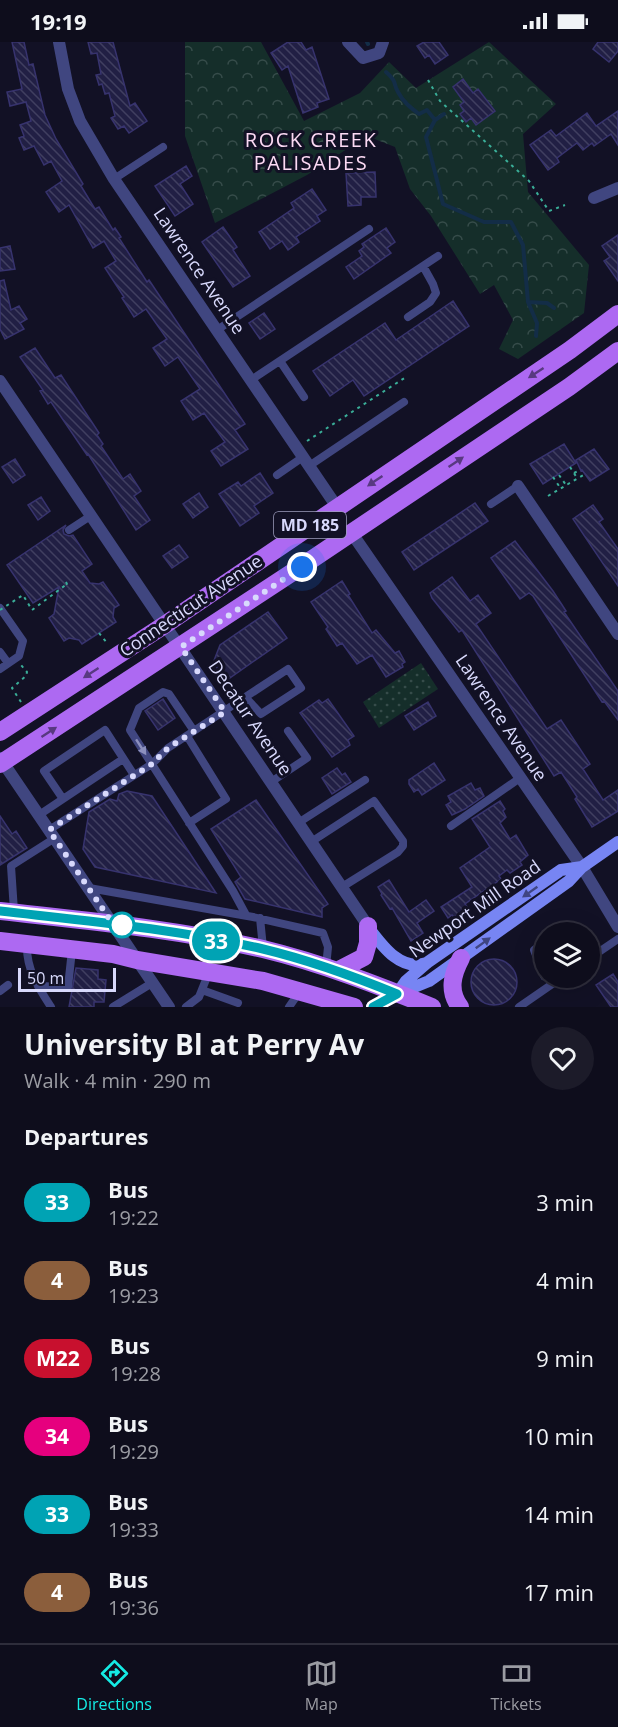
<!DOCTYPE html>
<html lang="en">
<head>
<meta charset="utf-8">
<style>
	body { margin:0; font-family:"Open Sans",sans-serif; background:#1c1b29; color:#f1f3f6; height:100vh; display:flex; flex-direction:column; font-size:22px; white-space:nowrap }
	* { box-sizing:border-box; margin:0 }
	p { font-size:20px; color:#9b9ca3 }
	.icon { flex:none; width:33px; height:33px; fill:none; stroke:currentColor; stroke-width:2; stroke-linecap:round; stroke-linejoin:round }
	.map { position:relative; height:965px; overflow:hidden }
	.drawer { display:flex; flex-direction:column; background:#0e0d1c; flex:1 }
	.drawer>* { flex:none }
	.badge { padding:0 12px; border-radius:20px; font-size:21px; line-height:39px }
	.fabs { position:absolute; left:534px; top:880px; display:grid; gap:12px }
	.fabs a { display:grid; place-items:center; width:66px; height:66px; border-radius:50%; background:#0e0d1c; box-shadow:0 6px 24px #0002,0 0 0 2px #2e2d3b; font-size:30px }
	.scale { position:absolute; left:18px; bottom:15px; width:98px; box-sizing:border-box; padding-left:6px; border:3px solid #d8d9fc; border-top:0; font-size:16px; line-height:21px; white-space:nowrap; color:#d8d9fc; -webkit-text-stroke:4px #121125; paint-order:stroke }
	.you { position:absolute; width:30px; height:30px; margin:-15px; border:4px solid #fff; border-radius:50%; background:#1a73e8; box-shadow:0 0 0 9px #1a73e833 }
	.map>.badge { position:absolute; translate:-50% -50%; box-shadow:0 0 0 3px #fff }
	h2 { padding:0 24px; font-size:22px; line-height:54px }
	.round { display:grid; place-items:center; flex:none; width:63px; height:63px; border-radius:32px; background:#1c1b29 }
	.summary { display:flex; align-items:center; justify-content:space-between; height:102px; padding:0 24px }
	h1 { font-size:28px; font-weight:700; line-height:45px }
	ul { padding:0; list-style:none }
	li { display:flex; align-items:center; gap:18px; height:78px; padding:0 24px }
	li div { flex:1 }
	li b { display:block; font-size:22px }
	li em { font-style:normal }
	li .badge { min-width:66px; font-weight:700; text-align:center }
	.status { display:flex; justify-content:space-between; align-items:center; height:42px; padding:0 30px; background:#0e0d1c; direction:ltr }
	.status svg { height:16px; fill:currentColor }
	.dock { display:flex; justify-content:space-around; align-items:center; height:84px; border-top:2px solid #2e2d3b; background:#0e0d1c; font-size:16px; color:#9b9ca3 }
	.dock a { display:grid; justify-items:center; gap:3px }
	.dock .active { color:#15ebe4 }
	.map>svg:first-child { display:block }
	.grass { fill:url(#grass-dots) }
	.forest { fill:url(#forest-crowns) }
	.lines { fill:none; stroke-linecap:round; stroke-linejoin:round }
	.stream { stroke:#132d47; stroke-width:4 }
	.building { fill:url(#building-back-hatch); stroke:#37336e; stroke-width:1.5 }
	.path { stroke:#3aae98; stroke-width:2; stroke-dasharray:3 4.5; stroke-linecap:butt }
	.lane { stroke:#404680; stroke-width:8 }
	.street { stroke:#404680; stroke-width:12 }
	.secondary { stroke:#7785f3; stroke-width:12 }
	.primary { stroke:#ad69f2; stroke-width:18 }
	.path-bridge { stroke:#3aae98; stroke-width:2; stroke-dasharray:3 4.5; stroke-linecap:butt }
	.oneway { fill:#583981 }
	.oneway2 { fill:#8c90be }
	.oneway3 { fill:#3f4582 }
	.line-casing { stroke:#fff; stroke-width:14 }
	.line { stroke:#00a3b4; stroke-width:9 }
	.walk { stroke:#d8d9fc; stroke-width:6; stroke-dasharray:0 10.8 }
	.stop-dot { fill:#fff; stroke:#00a3b4; stroke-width:3 }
	.labels { text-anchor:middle; stroke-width:6; stroke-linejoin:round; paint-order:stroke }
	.shield { fill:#121125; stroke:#9d9dbc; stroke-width:1.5 }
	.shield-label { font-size:16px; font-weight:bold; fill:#d8d9fc }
	.street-label { font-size:18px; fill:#d8d9fc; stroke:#121125 }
	.neighbourhood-label { font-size:20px; letter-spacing:1.5px; fill:#fcdaf4; stroke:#121125 }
</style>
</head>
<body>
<div class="status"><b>19:19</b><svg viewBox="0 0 49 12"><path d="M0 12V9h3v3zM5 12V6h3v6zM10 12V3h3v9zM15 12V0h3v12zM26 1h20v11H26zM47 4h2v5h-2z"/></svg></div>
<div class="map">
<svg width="618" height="965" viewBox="0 0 618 965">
	<defs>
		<pattern id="grass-dots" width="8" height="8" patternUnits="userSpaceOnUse" patternTransform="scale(1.5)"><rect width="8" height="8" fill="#152e2a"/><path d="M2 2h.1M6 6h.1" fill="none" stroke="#364c4a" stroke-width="1.8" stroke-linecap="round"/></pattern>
		<pattern id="forest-crowns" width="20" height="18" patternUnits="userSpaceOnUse" patternTransform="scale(1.5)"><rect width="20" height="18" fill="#152e2a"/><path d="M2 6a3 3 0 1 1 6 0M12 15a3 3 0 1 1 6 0" fill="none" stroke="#364c4a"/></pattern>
		<pattern id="building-back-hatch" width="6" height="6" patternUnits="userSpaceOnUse" patternTransform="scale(1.5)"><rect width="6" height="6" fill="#211f44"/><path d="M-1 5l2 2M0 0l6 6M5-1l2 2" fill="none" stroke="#403f60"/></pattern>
	</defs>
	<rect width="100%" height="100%" fill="#121125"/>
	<path class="grass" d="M421,621L438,647L379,686L363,660Z"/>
	<path class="forest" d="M185,0H261L304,79L360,51L389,20L416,46L489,0L556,62L523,92L528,150L589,223L584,271L518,317L499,307L513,278L494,243L480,252L431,174L410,147L395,105L367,94L307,133L215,181L185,94Z"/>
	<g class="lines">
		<path class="stream" d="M367,0L368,2
			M386,30C398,41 392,39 398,50C403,60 411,66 419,72L427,68L435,78L444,72
			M435,78L426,95L443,162L484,180H511L523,203L528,260L547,261L554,266
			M528,260L537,281L536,294"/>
	</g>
	<path class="building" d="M12,0H24L29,23L33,22L45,73L56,97L83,142L81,144L95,167L99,165L113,188L115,186L121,195L119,196L147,240L149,238L245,382L235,388L248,407L221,424L211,409L225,400L204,371L193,378L181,359L200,347L178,315L165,324L153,306L167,297L146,267L134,275L122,256L124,255L105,226L116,219L104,199L93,206L69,163L59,170L46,150L62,139L51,119L44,123L34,104L24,108L19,96L24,94L20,83L31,79L26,60L10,64L7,50L22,47Z
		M88,0H113L130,64L135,61L147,79L129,91L124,84L118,87L111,76L115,74L109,51L105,52L102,42L99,43L96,33L101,32L97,11L91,12Z
		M288,0H301L306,8L312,5L329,57L317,61L318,65L303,71L288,24L282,28L271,11Z
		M424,0H439L448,13L435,22L429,13L425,16L417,4Z
		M598,0H618V9L609,20L593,7Z
		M463,37L473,51L478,47L495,69L476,83L471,76L466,80L460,72L464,69L460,63L464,60L453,45Z
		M618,69V103L611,92L594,104L592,101L583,108L577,101L557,116L559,120L548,128L530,103L551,88L556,94L587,71L596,84Z
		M186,124L192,134L180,142L193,162L175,174L155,144Z
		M375,130L376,155H361V163L348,164L346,131Z
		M312,147L326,168L317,174L320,179L296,195L299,200L288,208L282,199L270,207L259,190L294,166L291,161Z
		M223,185L237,205L233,208L250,234L233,245L202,200Z
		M386,186L395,200L387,206L391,211L354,237L346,225L362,214L359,209L364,205L362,202Z
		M618,193V239L604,219L610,215L602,204Z
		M10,204L15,227L0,229V206Z
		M4,238L11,268L19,264L27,277L20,281L24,287L5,297L0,287V239Z
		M453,259L469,284L364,354L353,338L330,354L313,329L385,281L396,298Z
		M264,271L275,287L260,297L249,281Z
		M35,306L55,336L61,333L99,391L97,393L103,402L101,404L123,437L130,432L141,449L134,454L150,478L136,488L88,412L87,413L51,360L48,362L40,349L43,348L20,315Z
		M564,402L576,421L543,442L530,422Z
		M594,407L609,427L590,439L582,428L581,429L576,418Z
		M15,417L25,433L13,441L2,425Z
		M260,431L273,451L254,464L259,471L240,484L219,452L238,440L241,444Z
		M199,451L208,465L193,476L183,462Z
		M41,455L50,469L38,478L28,463Z
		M475,461L488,479L414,528L402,510Z
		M593,463L603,477L599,480L618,507V544L573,477Z
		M66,483L63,488L64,492L69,494L73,493L92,522L82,529L90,541L99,542L103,540L119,563L114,566L113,575L116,580L82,602L79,598L69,596L64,599L49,576L54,572L59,545L33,561L7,523Z
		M515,499L553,549L566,569L564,570L618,649V678L604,659L602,660L533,554L529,551L520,557L491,516Z
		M179,503L188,515L172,526L163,514Z
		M452,535L470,559L478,553L491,571L476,582L547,687L561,678L590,722L583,727L603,758L618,748V769L592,785L575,757L577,755L561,730L554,734L462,588L459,590L432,556L430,551Z
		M342,539L350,552L348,553L372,591L376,588L395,611L399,609L405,620L402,622L403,625L386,635L372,613L357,622L342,601L337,604L326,587L328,585L311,560Z
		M268,570L287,596L227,638L213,621L220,603Z
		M163,657L175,676L158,688L145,669Z
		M328,657L354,694L348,698L350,703L332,715L300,671L319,658L322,661Z
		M428,660L436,674L414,688L405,674Z
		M434,721L445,738L422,753L418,747L414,750L409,742V738Z
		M337,726L342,733L345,731L351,740L332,752L322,736Z
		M471,741L475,748L480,746L484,754L465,767L452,773L446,763L451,760L448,754Z
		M127,749L152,754L216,851L95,825L83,807L89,770L110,757L117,759L119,752Z
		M256,758L328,862L322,866V875L245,857L235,840L241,835L211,787Z
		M500,759L505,767L503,769L506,775L500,781L510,797L516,793L528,813L520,820L522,823L510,831L507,828L499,834L501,837L465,862L468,866L454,875L452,873L448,876L441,865L472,845L460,826L490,805L472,777Z
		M0,774L12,792L16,789L27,806L0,823Z
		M389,838L409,870L426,858L434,869L417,881L423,891L411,899L392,866L390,867L381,853L382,852L378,845Z
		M471 940a23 23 0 1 1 46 0a23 23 0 1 1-46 0Z
		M76,926L98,928V937L106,938L104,960H94V965H69Z
		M613,932L618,940V965H611L596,943Z"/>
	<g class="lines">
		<path class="path" d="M428,38L440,59L529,139L549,169L565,163
			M307,399L406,335
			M570,425L577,436
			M574,431L580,428
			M559,433L566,443
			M553,435L561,447
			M548,454L585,432
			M66,540L69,547
			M99,591L107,601
			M21,660L12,646L26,634L27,630L21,623"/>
		<path class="lane" d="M114,137L163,105
			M408,275L430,260L436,251L433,242L423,224
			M217,288L369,187
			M280,319L304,355
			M251,338L438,214
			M309,424L404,360
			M277,433L303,415
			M491,462L518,444
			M69,488L92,473
			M0,566L23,599L19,614L0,627
			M0,610L8,621
			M194,689L169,652L163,650L139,666L130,688L233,849L246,873
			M187,694L226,757L189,781
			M271,740L307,716L288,689
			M63,757L44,729L105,688L134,733
			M39,773L123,717
			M298,781L365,738
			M451,784L520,736
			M49,788L152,722L168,706L288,627L301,646L261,672L245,655
			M311,800L374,759L403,799V804L398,810L342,845
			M89,846L253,875L323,891L328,905L326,925
			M14,869L11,824L55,796
			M260,876L263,906
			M559,891L570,884
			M544,901L534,908L544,934
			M27,902C26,927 38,945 51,965
			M590,916L618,897
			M38,944L68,945L72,908
			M202,948L238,961
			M0,949L8,943
			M113,965L152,941
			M186,965L199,955L209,930
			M289,965L300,949
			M519,965L561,936"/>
		<path class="street" d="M59,0L68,47L80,79L114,137L337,465
			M348,0L363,16L379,11L383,0
			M594,156L618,146
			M0,339L368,884
			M518,444L618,592
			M351,490L582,825L618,885
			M0,716L169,965"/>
		<path class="secondary" d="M368,885C383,905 401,930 427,921
			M397,952L406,939L428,920L561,828L582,825
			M372,965C391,955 409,947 429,939L569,839L582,825L618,800"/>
		<path class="primary" d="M0,690L166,582L570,308L618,272
			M0,722L302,524L569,345L618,309
			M0,869C88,879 177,887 263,907C321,921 377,943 432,965
			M0,899L113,912L137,918L263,939L354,965
			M337,929L364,915L368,901V884
			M460,965C448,949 452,933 461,916"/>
		<path class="path-bridge" d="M0,568L23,553L32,568L67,542"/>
	</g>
	<defs><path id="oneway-solid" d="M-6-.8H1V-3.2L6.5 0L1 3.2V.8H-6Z" transform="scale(1.5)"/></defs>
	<g class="oneway">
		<use href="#oneway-solid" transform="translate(536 331) rotate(147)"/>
		<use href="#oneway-solid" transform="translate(456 420) rotate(-34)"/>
		<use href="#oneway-solid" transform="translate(375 439) rotate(146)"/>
		<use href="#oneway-solid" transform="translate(91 631) rotate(147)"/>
		<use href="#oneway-solid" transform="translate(49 690) rotate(-33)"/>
	</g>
	<use class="oneway2" href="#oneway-solid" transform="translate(141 705) rotate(57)"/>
	<g class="oneway3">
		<use href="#oneway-solid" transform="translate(530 850) rotate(145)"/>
		<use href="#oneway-solid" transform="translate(483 901) rotate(-36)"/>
	</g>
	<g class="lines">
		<defs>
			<path id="line" d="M0,869C88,879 176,887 263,907C309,918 353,934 397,952L373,965"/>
		</defs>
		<use href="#line" class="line-casing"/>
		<use href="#line" class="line"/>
		<path class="walk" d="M122,883L124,884L113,882L49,788L152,722L168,706L225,670L181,605L302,525"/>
	</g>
	<circle class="stop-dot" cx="122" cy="883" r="12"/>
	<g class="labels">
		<rect class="shield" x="274" y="470" width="72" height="26" rx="4.5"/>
		<g class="shield-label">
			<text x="310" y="489">MD 185</text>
		</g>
		<g class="street-label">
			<text transform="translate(199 229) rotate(56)" y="6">Lawrence Avenue</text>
			<text transform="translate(191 564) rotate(-34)" y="6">Connecticut Avenue</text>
			<text transform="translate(250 676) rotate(56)" y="6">Decatur Avenue</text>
			<text transform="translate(501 676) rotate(56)" y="6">Lawrence Avenue</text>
			<text transform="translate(475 867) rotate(-35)" y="6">Newport Mill Road</text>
		</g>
		<g class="neighbourhood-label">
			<text x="311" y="105">ROCK CREEK<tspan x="311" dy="23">PALISADES</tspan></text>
		</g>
	</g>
</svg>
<div class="fabs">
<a><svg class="icon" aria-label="layers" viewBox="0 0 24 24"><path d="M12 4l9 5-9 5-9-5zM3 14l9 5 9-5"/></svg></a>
</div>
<div class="scale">50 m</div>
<div class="you" style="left:302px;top:525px"></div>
<b class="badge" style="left:216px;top:899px;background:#00a3b4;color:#fff">33</b>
</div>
<section class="drawer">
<div class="summary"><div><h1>University Bl at Perry Av</h1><p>Walk · 4 min · 290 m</p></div><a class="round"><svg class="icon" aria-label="heart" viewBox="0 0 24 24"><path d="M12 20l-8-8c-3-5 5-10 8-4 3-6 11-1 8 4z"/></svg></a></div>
<h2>Departures</h2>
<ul>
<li><span class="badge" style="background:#00a3b4;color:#fff">33</span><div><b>Bus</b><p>19:22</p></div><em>3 min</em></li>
<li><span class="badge" style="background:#8b5e3c;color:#fff">4</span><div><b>Bus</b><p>19:23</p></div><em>4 min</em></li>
<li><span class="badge" style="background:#c8102e;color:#fff">M22</span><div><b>Bus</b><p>19:28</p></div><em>9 min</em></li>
<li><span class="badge" style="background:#e6007e;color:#fff">34</span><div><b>Bus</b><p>19:29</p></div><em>10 min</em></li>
<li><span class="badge" style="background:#00a3b4;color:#fff">33</span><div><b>Bus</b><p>19:33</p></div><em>14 min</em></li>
<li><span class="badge" style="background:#8b5e3c;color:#fff">4</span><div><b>Bus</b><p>19:36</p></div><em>17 min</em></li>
</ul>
</section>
<nav class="dock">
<a class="active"><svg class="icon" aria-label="directions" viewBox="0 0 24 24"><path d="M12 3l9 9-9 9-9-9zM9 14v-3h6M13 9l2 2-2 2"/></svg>Directions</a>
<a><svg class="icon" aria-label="map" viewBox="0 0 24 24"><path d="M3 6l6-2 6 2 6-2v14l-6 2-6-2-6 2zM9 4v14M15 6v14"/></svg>Map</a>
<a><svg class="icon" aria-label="tickets" viewBox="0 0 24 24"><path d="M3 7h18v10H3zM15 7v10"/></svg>Tickets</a>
</nav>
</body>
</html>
